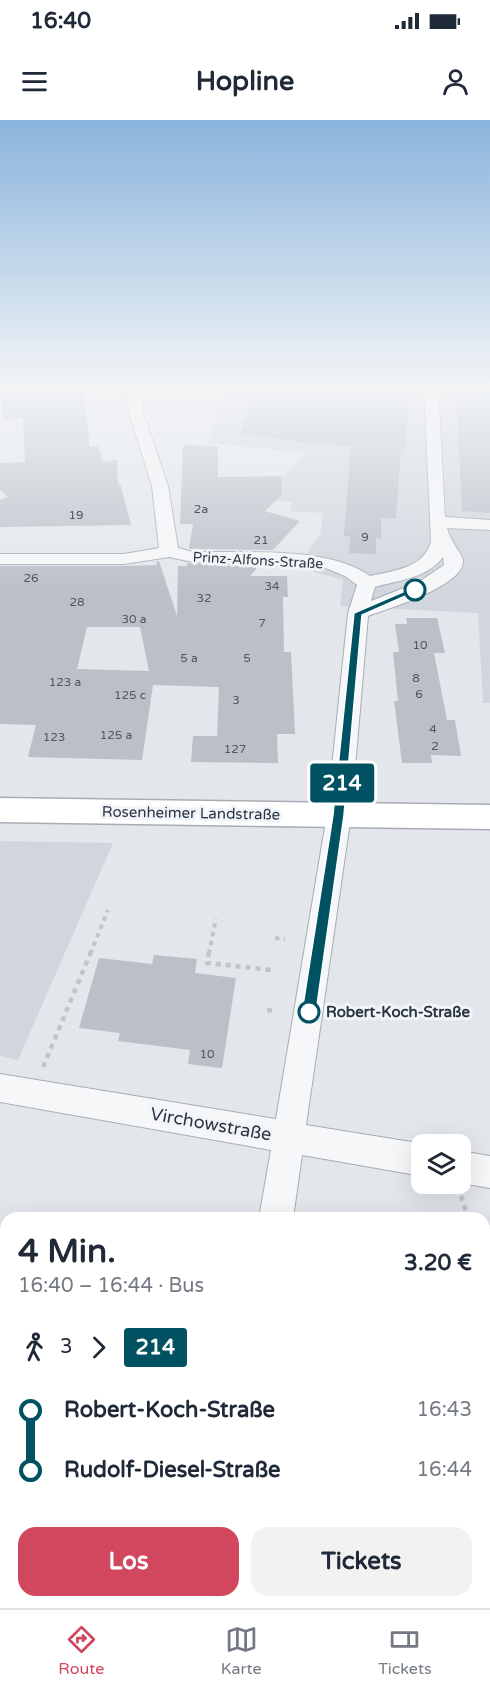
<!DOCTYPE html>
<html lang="de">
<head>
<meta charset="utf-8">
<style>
	body { margin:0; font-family:"Varela Round",sans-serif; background:#f2f2f3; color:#1f2937; height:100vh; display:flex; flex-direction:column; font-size:22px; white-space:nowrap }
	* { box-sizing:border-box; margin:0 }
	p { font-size:20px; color:#747a83 }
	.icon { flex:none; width:33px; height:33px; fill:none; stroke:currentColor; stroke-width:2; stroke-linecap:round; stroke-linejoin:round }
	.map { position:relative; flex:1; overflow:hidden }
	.side { position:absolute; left:0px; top:1092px; width:490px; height:396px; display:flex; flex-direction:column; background:#fff; border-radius:18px 18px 0 0; box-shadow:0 6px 24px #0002 }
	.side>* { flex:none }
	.badge { padding:0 12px; border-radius:4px; font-size:21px; line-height:39px }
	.buttons { position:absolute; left:411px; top:1014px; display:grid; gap:12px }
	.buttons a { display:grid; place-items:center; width:60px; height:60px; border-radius:12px; background:#fff; box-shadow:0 6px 24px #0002; font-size:30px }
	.map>.badge { position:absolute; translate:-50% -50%; box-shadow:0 0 0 3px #fff }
	.legs { display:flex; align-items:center; gap:9px; height:66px; padding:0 18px; font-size:20px }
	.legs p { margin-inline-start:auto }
	.summary { display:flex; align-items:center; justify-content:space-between; height:102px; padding:0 18px }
	h1 { font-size:33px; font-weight:700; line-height:45px }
	.cta { display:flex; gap:12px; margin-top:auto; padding:12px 18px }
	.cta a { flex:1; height:69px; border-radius:18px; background:#d0475e; color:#fff; font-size:24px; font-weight:700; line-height:69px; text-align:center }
	.cta a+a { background:#f2f2f3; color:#1f2937 }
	ul { padding:0 18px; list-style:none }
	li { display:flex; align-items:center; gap:21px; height:60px; font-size:22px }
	li i { display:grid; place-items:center; width:9px; height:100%; margin:0 8px; background:currentColor }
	li i::after { content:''; width:15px; height:15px; margin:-8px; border:4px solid; border-radius:50%; background:#fff }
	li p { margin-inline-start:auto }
	li:first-child i { background:linear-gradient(#0000 50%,currentColor 0) }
	li:last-child i { background:linear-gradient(currentColor 50%,#0000 0) }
	.status { display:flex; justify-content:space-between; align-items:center; height:42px; padding:0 30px; background:#fff; direction:ltr }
	.status svg { height:16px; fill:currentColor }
	header { display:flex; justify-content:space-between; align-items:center; height:78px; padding:0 18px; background:#fff; font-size:27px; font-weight:700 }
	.menu { display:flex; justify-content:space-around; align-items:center; height:84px; border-top:2px solid #e0e1e3; background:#fff; font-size:16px; color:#747a83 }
	.menu a { display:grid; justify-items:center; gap:3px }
	.menu .on { color:#d0475e }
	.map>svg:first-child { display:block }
	.built { fill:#d1d5dd }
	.building { fill:#babfc8; fill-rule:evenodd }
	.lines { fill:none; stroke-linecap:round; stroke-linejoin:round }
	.minor-casing { stroke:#a8adb5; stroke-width:2 }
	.secondary-casing { stroke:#a8adb5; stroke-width:3 }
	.path-far2 { stroke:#c1c4ca; stroke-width:4; stroke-dasharray:4.5 4.5; stroke-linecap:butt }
	.path-far1 { stroke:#c1c4ca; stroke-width:4.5; stroke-dasharray:5 5; stroke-linecap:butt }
	.path { stroke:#c1c4ca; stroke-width:6; stroke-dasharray:7 7; stroke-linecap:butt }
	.minor { fill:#f6f7f9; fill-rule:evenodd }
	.secondary { fill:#fff; fill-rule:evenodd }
	.line-1 { fill:#005262; stroke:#fff; stroke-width:1.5 }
	.stop-1-dot { fill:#fff; stroke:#005262; stroke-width:3 }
	.labels { text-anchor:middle; stroke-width:6; stroke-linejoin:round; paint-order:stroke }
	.number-label { font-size:12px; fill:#4e5764 }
	.far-street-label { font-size:14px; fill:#2a3443; stroke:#f2f5f8 }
	.street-label { font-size:15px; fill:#2a3443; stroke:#f2f5f8 }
	.stop-label { font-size:15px; font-weight:bold; fill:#2a3443; stroke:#f2f5f8; text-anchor:start }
	.near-street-label { font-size:18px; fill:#2a3443; stroke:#f2f5f8 }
</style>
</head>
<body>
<div class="status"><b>16:40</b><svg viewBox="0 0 49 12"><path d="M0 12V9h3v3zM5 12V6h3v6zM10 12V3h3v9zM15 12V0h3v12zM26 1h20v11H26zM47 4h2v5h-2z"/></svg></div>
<header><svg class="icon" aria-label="menu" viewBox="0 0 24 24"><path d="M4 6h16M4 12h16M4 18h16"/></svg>Hopline<svg class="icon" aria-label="person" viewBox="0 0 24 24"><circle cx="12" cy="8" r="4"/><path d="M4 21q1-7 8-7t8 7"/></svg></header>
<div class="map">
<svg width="490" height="1488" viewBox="0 0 490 1488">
	<rect width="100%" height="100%" fill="#e3e6eb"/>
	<path class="built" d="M227,265H490V583H483L478,493L340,486L343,460L314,452L305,436L320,415L323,393L291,391L292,382L258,379L307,333L209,323Z
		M0,721L113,723L18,940L0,936Z"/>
	<path class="building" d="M0,265H82L90,327L98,326L103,342L117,340L118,367L120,363L131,405L0,407V380L8,377L0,370V343L25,342L23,298L3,300Z
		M287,265H398V279H408L406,329H401L396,399L381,398V419L376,418V434L349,433L350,416H344L351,326L312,324L240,313L255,271L287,273Z
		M456,265H490V393L462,391Z
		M183,325L218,326V357L282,356V375L265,391L300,401L273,430L189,429L193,404H180Z
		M157,441H159L177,496L178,446H187V443L258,447L250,456H287L288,477H283L284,532H291L295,614H277L278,643L191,642L193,616H217L219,567L153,565L142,640L28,637L36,605L0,604V446H124L156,445ZM87,507H140L149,551L77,549Z
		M406,498H437L445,533H434L447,600H455L461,636L431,635L432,643H402L394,581H398L393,532H399L395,504H407Z
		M154,835L197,839L195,853L236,858L222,948L188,944L190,930L118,921L120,913L79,908L99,838L152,844Z"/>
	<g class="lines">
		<defs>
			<path id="minor" d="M127,265H141L143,293L168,366L178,428L193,432C245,433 328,426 370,456C393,451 425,448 431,421L424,265H438L445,397L490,400V410L447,408C450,421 462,433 463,441C464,466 387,489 368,496L351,695L306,1005L424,1024L422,1056L302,1035L293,1098H259L271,1030L0,982V954L276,999L327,695L348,493L357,465L345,456L323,447L193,442L169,437L124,444H0V434H124L159,428L152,366L129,293ZM443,437L444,445L419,462L371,481L375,467C399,460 428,458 443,437Z
				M460,1031L490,1036V1068L460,1063Z
				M198,1482H242L241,1488H197Z"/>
			<path id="secondary" d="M0,678L490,685V709L0,702Z"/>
		</defs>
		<use href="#minor" class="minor-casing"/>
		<use href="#secondary" class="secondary-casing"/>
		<path class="path-far2" d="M275,818L285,819
			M90,834L108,790
			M209,834L216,798"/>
		<path class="path-far1" d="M209,832L207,843L271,850
			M267,890L275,891
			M43,947L91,832
			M461,1076L468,1098"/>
		<path class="path" d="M484,1136L490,1149
			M4,1260L6,1268
			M0,1261L6,1254
			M0,1357L6,1346
			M470,1482V1488"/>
		<use href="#minor" class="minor"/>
		<use href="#secondary" class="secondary"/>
	</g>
	<linearGradient id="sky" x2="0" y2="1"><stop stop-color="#8ab4dc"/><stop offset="0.56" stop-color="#f2f4f6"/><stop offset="1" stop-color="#f2f4f6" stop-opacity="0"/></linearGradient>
	<rect width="490" height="473" fill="url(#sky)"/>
	<path class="line-1" d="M412,468L419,470L362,495L344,695L316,892L309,897L302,892L333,695L354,493Z"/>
	<g class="stop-1-dot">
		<circle cx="415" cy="470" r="10"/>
		<circle cx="309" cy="892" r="10"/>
	</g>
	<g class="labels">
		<g class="number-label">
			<text x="201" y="393">2a</text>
			<text x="76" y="399">19</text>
			<text x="365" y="421">9</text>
			<text x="261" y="424">21</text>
			<text x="31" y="462">26</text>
			<text x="272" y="470">34</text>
			<text x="204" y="482">32</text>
			<text x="77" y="486">28</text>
			<text x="134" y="503">30 a</text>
			<text x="262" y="507">7</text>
			<text x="420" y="529">10</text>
			<text x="189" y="542">5 a</text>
			<text x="247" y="542">5</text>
			<text x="416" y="562">8</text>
			<text x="65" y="566">123 a</text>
			<text x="419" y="578">6</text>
			<text x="130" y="579">125 c</text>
			<text x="236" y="584">3</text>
			<text x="433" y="613">4</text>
			<text x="116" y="619">125 a</text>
			<text x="54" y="621">123</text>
			<text x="435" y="630">2</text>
			<text x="235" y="633">127</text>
			<text x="207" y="938">10</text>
		</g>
		<g class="far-street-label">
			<text transform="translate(258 440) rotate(3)" y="5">Prinz-Alfons-Straße</text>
		</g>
		<g class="street-label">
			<text transform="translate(191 693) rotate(1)" y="5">Rosenheimer Landstraße</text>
		</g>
		<g class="stop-label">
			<text x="326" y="897">Robert-Koch-Straße</text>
		</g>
		<g class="near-street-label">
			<text transform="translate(211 1004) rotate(10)" y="6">Virchowstraße</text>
		</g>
	</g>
</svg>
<div class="buttons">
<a><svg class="icon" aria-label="layers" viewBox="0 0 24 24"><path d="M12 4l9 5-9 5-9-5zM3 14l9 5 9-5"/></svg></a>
</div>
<b class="badge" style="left:342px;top:663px;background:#005262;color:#fff">214</b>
<section class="side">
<div class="summary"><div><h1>4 Min.</h1><p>16:40 – 16:44 · Bus</p></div><b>3.20 €</b></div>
<div class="legs"><svg class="icon" aria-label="walk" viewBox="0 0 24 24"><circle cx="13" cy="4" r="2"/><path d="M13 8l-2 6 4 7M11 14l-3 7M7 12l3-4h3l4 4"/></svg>3<svg class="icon" aria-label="forward" viewBox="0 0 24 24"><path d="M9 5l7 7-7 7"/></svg><b class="badge" style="background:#005262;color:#fff">214</b></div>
<ul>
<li><i style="color:#005262"></i><b>Robert-Koch-Straße</b><p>16:43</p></li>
<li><i style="color:#005262"></i><b>Rudolf-Diesel-Straße</b><p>16:44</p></li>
</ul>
<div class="cta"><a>Los</a><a>Tickets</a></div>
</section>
</div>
<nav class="menu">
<a class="on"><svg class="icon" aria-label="directions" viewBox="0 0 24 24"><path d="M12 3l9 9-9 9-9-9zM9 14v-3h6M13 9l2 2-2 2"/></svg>Route</a>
<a><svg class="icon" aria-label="map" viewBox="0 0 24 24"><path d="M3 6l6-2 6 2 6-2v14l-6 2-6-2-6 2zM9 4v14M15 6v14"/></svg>Karte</a>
<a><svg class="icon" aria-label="tickets" viewBox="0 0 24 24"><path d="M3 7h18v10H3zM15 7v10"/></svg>Tickets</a>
</nav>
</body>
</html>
